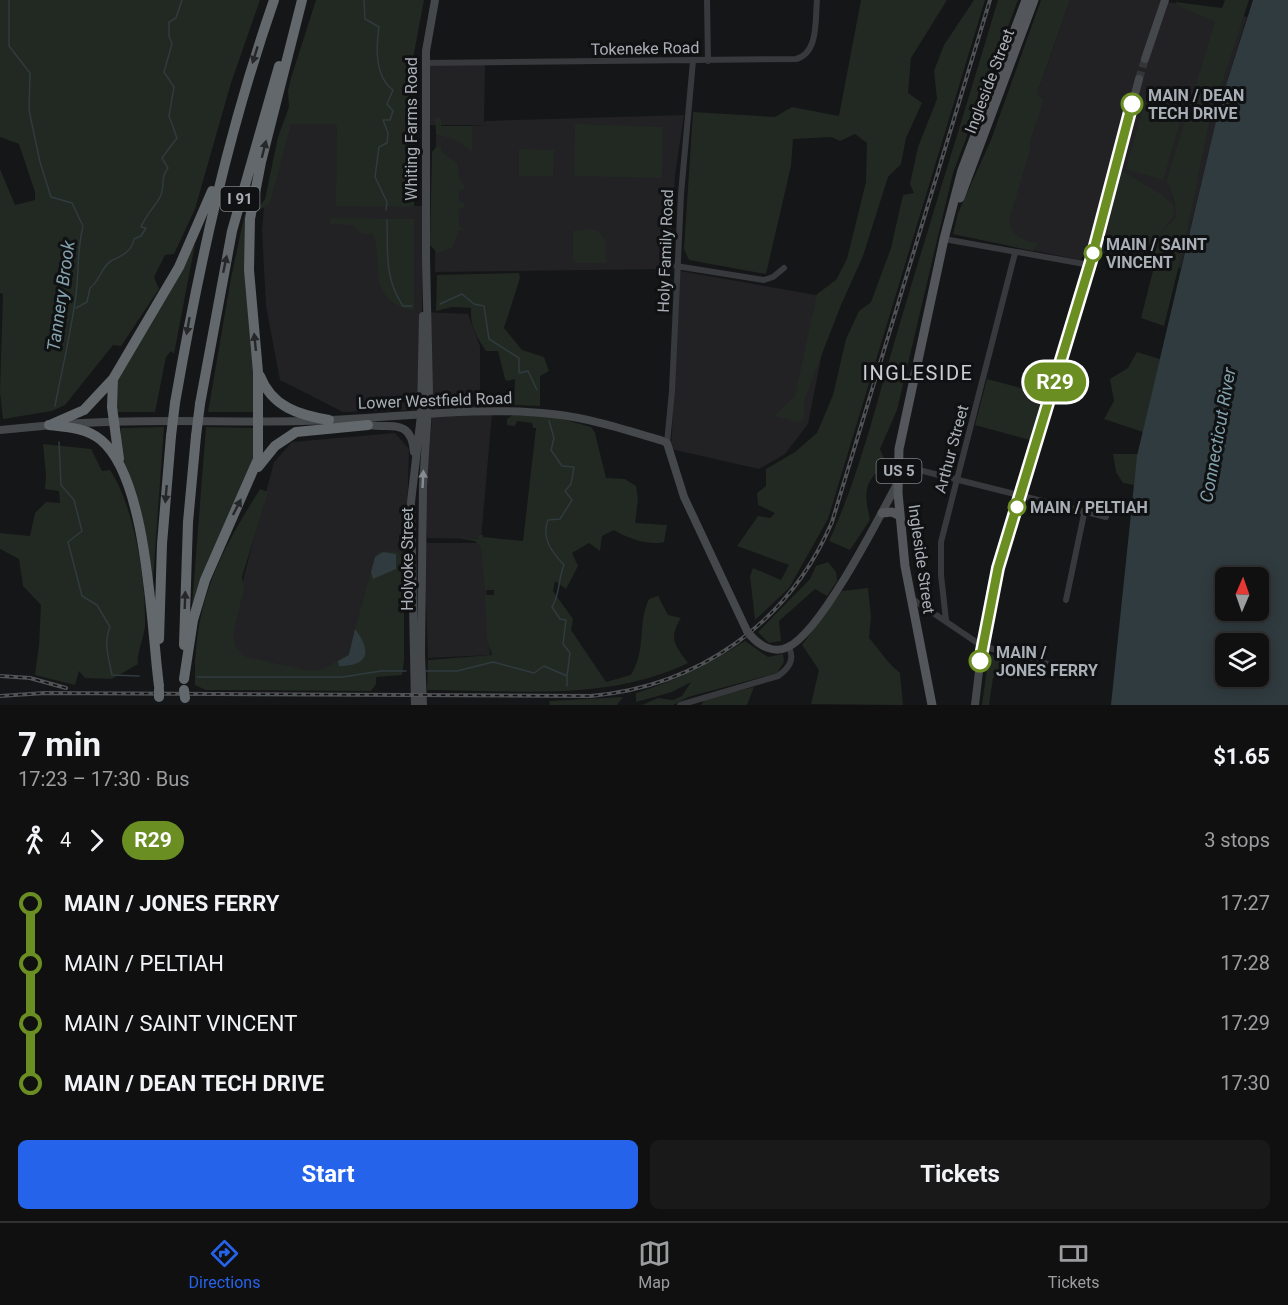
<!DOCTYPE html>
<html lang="en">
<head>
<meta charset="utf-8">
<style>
	body { margin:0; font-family:Roboto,sans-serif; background:#19191a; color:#f1f3f6; height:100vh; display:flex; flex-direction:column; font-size:22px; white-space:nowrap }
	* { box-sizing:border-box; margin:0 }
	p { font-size:20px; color:#9c9d9f }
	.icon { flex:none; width:33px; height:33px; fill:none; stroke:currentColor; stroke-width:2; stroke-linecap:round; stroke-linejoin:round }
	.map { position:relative; height:705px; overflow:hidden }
	.drawer { display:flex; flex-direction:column; background:#101011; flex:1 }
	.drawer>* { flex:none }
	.badge { padding:0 12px; border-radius:20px; font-size:21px; line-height:39px }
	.needle { width:39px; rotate:2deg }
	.buttons { position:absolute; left:1215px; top:567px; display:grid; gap:12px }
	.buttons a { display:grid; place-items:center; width:54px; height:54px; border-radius:9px; background:#101011; box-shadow:0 3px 15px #0003,0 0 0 2px #303031; font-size:30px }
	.map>.badge { position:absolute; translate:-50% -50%; box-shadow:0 0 0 3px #fff }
	.legs { display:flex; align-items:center; gap:9px; height:66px; padding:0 18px; font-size:20px }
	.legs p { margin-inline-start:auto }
	.headline { display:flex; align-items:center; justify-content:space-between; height:102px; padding:0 18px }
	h1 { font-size:33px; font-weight:700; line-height:45px }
	.button { display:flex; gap:12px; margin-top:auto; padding:12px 18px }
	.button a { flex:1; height:69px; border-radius:9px; background:#2563eb; color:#fff; font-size:24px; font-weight:700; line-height:69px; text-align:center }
	.button a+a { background:#19191a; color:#f1f3f6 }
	ul { padding:0 18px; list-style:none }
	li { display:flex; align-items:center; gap:21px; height:60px; font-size:22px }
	li i { display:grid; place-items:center; width:9px; height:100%; margin:0 8px; background:currentColor }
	li i::after { content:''; width:15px; height:15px; margin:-8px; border:4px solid; border-radius:50%; background:#101011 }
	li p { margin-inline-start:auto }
	li:first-child i { background:linear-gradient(#0000 50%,currentColor 0) }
	li:last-child i { background:linear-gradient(currentColor 50%,#0000 0) }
	.menu { display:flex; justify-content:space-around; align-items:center; height:84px; border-top:2px solid #303031; background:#101011; font-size:16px; color:#9c9d9f }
	.menu a { display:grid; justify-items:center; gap:3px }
	.menu .on { color:#2563eb }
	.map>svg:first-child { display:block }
	.built { fill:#222224 }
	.green { fill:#222922 }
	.water { fill:#303b3f; fill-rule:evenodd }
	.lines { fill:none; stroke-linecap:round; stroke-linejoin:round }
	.stream { stroke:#303b3f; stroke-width:1.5 }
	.secondary-tunnel { stroke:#333537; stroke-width:8; stroke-dasharray:8 4; stroke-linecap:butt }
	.street { stroke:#37393c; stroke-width:6 }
	.secondary { stroke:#45484b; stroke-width:8 }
	.primary { stroke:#53565a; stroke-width:9 }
	.highway { stroke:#63686c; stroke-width:10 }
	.rail-casing { stroke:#505356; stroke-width:4 }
	.rail { stroke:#101112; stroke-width:1.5; stroke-dasharray:4.5; stroke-linecap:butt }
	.secondary-bridge { stroke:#45484b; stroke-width:8 }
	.highway-bridge { stroke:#63686c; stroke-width:10 }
	.oneway { fill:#252728 }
	.oneway2 { fill:#868b91 }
	.line-1-casing { stroke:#fff; stroke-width:14 }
	.line-1 { stroke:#6b8e23; stroke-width:9 }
	.stop-1-dot { fill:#fff; stroke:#6b8e23; stroke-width:3 }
	.labels { text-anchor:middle; stroke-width:6; stroke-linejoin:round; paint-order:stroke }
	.shield { fill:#101112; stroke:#7b8085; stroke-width:1.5 }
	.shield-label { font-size:15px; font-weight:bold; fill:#a9afb6 }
	.street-label { font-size:16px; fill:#a9afb6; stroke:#101112 }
	.stop-label { font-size:16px; font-weight:bold; fill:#a9afb6; stroke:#101112; text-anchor:start }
	.water-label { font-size:18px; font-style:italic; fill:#83a2ad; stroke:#101112 }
	.quarter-label { font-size:20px; letter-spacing:1.5px; fill:#c9ced2; stroke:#101112 }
</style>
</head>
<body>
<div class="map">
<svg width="1288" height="705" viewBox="0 0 1288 705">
	<rect width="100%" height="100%" fill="#151617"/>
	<path class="built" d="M1070,0H1158L1247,17L1220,104L1181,268L1088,250L1080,260L953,234L963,206L1036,97Z
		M485,64L484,124L485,121L684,115L675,175L669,269L435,272L436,128L485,125H429V66Z
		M286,123H337L339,204L424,206L422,312L468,314L480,346V408L343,412L280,380L266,306L262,231L264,206Z
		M680,271L833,298L808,424L785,454L759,469L671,449Z
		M492,414L481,539L427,538L425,504L432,417Z
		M395,433L409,449L406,556H381L353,659L315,675L224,653L274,462L292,442Z
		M424,543H484L490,655L428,658Z"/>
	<path class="green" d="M0,0H260L231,83L195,209L174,254L165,255L154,277L159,289L121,346L113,345L65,405L52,411L3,419L0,392L3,294L0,293V169L15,205L35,200V192L19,144L0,137Z
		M316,0H424L411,69L416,87L414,207L336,206L337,126L334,124H291L270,203L261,209L258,208L265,199L278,137L289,107L288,91L291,78Z
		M861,0H947L911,58L908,93L922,103L906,138L901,164L888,177L863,256L841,305L804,400V418L800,422L774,416L795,396L817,294L836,280L847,259L866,182L867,143L855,134L840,141L831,137L793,139L791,166L766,274L689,260L684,249L693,112L775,117L792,107L839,116Z
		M974,0H985L828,519L789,588L755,620L750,576L753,568L781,580L789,565L737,546L758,516L770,518L775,513L758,505L757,493L766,486V469L795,452L817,433L833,395L846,339L859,311L871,302L891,248L903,195L914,193L910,184L918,147L937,99L934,71L944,45Z
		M998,0H1018L953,173L897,410L880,449L886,463C863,484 864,491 870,520L850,550L829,541C861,472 878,396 900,323C932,215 966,108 998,0Z
		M1041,0H1070L1037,94L1043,99C1041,117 1029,133 1030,150L1009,221C1013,237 1023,241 1038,243L1033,251L953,234L958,213L991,140Z
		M1225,0H1249L1209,123L1184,245L1164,326L1141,318L1154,267L1140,254L1144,250L1137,253L1117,245L1106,227L1120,170L1161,194L1173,205L1174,216L1160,233L1176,218L1175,202L1167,180L1215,22L1179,6L1175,2L1222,8Z
		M1146,98L1184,109L1163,180L1126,169Z
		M435,118H441V126H472V152L476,155L456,140L436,134Z
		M575,124L663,127L662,178L574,176Z
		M437,146L442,147L441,151L457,163L460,181L464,184L465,189L459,191V202L464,203V208L459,209V227L463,228V231L459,230L452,248L437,253L430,245L432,152Z
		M519,149L554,150L553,176H519Z
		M248,199L247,217L256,379L253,412H208L231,278Z
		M330,218L414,219V310C407,310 403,308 396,304C369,289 383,259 373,234H362L353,225L330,224Z
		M589,229L598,231L605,239L606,263H577L573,259V231Z
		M195,244L174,354L171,351L166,357L155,412H116L118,376Z
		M519,273L520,278L504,328L522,350L544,357L549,371L540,376V406L514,405L515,379L507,381L505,379L498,351H486C476,336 470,326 471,308L452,307L436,311L437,275Z
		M1137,352L1160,359L1143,432L1104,419L1114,401L1110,379L1128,368Z
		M987,379L1043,394L1030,440L975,425Z
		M513,415L554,417L591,427L595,433L606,478L625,479L636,486L638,499L635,523L667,525L664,542C650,546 626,538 614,530L602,536L600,551L589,543L572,553L578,566L566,589L555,581L553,591L573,619L571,630L606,682L631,675C647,648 637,625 649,599L658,596L668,615L681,618C668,639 675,645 688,663C607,702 514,690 427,690L428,660L492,655L487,639L485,595H494V590H485L481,547L475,541L462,539L460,536L463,534V538L478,539L479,535H483V537L523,541L536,428H533L532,423L517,421L515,426L507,425V419Z
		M164,427L152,593L120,450L121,428H125Z
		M206,427L254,428V455L192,606Z
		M43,444L91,449L102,471L110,470C134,506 146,579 145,624C145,636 136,654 138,664L112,679L85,678L79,671L75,685L35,675L39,645L41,605L23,586L19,559L0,549V533L30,536L35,513L46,502L60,503L59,491L45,489L46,475Z
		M1113,454H1138L1134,485L1123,483L1116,472Z
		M260,489L268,492L242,577L244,589L233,634L236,648L246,657L311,671L323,669L348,655L375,557L378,552L396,551L402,556L404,564V661L402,675L376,677V684L371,691L206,690L195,685C193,604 218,556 260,489Z
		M828,562L836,572L837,581L827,596L815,589L779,621L781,641L769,643L758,632L810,579L816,566Z
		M868,588L871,616L869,638C880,650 887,663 900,673L903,705L811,704L819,670L802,645L842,591Z
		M745,641L768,657L783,654L784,662L777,673L688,697L673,705H642L658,698L673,700L682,696L691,682L672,692L636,702V693C676,681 709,664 745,641Z
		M989,654L1007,659L993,678L989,705H982Z
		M754,687L747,705H701L705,699Z
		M623,697L617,705H550L549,701Z"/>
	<path class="water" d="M1253,0H1288V705H1111L1137,456L1220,104ZM1226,578H1258V610H1226ZM1226,644H1258V676H1226Z
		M383,552L396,554V569L373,579L371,572L375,557Z
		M355,629C372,651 369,666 339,666L338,661L349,655Z"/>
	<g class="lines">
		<path class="stream" d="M9,0V46L30,73L29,110L40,162L51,197L72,203L83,226C77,250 79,271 76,295C71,333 62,369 55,406
			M364,0L365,19L379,27C376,47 375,77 393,90L387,104L393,111L390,120H383L388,133L387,143L379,147L375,177L387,202L386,210
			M387,220C388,252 384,278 403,306H412
			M440,304L462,294L474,304L484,306L489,339L519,358V373L528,371L537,390
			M76,308L87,302L90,288C99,282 102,266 111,261C122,256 132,251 134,239L141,236L146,228L141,227C146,214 156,206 161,195C165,185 160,178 168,168L162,158L177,138L169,116L174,87L164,72L172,44L169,36V22L176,18L182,0
			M549,421L554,438L551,450L562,466L574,467L571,484L565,491L572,500L560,519L548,520C541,539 552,552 564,565C558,579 560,595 552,607L560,619L566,620L563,644L570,653L567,676
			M59,442L61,485L74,500L82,531L68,542L82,596L97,605L110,627C103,643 109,659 112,675L139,676
			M426,671H457L493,662L534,673L544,666L567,676V686
			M197,677H343L381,671H406"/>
		<path class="secondary-tunnel" d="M1139,79L1145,59"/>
		<path class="street" d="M707,0L708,61
			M426,63L796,59C819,53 815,19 817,0
			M944,239L1090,265
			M676,266L764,280L773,277L784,268
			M667,443L672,391L681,194L693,61
			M899,465L1106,517
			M911,598L982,646L1088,675
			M1066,600L1084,514
			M946,620L941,575V542L1015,253
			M680,705L778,676C789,668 795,660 789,647"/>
		<path class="secondary" d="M1145,59L1165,0
			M66,424C145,418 224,423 303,421C386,420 469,405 552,414C590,418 627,430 663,441L667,443L684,497L747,631
			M363,424C385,431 411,414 414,452
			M0,430L53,425
			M751,636C760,646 774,654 788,647C821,632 879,518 898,482
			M415,705L411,502L421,415L423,316
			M423,705L421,655L423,485L429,393L426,258V51L435,0
			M975,705L982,646L998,568L1091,261L1139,79"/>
		<path class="primary" d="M960,198L1034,0
			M882,513L892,512L900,516
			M932,705L905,566L898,493L899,449L944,239L962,170L1026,0"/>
		<path class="highway" d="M260,376C272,407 299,415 329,420
			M113,379L112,407L119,459
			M175,403C199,265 228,132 274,0
			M200,404L232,231L279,66
			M52,424L84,410L113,379L179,267L212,191
			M49,425C67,427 87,428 101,440C148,479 151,626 159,686
			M258,467L275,446L296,432L368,425
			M159,639L162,544L171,436
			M184,645L188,522L196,436
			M184,679L193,620L205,580L258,459V372L249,270L250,219L261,162L302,0"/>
		<defs>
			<path id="rail" d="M0,676L30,678L66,688
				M0,696L45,693L591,696C699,686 789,623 832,522L990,0"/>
		</defs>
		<use href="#rail" class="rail-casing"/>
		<use href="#rail" class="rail"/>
		<path class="secondary-bridge" d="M747,631L751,636"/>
		<path class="highway-bridge" d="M171,436L175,403
			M196,436L200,404
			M159,690V697
			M184,690L185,698"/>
	</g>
	<defs><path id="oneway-solid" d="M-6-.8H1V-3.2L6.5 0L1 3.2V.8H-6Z" transform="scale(1.5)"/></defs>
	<g class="oneway">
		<use href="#oneway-solid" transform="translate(255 55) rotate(107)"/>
		<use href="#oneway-solid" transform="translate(264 149) rotate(-76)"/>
		<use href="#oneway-solid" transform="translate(225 264) rotate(-78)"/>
		<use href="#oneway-solid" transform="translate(188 326) rotate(100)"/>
		<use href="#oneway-solid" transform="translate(255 342) rotate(-96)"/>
		<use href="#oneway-solid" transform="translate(166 494) rotate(95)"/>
		<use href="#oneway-solid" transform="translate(237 507) rotate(-63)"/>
		<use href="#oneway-solid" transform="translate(185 600) rotate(-88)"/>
	</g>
	<use class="oneway2" href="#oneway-solid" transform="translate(423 479) rotate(-87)"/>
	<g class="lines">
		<defs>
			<path id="line-1" d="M980,661L998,568L1091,261L1132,104"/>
		</defs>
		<use href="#line-1" class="line-1-casing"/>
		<use href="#line-1" class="line-1"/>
	</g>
	<g class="stop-1-dot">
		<circle cx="1132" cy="104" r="10"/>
		<circle cx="1093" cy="253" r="8"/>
		<circle cx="1017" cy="507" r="8"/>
		<circle cx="980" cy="661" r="10"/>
	</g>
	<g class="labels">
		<g class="shield">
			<rect x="220.5" y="187" width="39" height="24" rx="4.5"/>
			<rect x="876.5" y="459" width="45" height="24" rx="4.5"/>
		</g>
		<g class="shield-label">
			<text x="240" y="204">I 91</text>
			<text x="899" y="476">US 5</text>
		</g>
		<g class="street-label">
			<text transform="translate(645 48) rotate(-1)" y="6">Tokeneke Road</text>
			<text transform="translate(989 81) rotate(-69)" y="6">Ingleside Street</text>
			<text transform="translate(411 129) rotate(-90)" y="6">Whiting Farms Road</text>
			<text transform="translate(665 251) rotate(-88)" y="6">Holy Family Road</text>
			<text transform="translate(435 400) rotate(-2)" y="6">Lower Westfield Road</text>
			<text transform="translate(951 449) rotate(-75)" y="6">Arthur Street</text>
			<text transform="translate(407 559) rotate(-90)" y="6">Holyoke Street</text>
			<text transform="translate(922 559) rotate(82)" y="6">Ingleside Street</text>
		</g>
		<g class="stop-label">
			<text x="1148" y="101">MAIN / DEAN<tspan x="1148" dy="18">TECH DRIVE</tspan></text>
			<text x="1106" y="250">MAIN / SAINT<tspan x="1106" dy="18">VINCENT</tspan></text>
			<text x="1030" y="513">MAIN / PELTIAH</text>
			<text x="996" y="658">MAIN /<tspan x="996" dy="18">JONES FERRY</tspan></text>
		</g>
		<g class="water-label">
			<text transform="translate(61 296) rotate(-82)" y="6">Tannery Brook</text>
			<text transform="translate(1218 435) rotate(-80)" y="6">Connecticut River</text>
		</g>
		<g class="quarter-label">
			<text x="918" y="380">INGLESIDE</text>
		</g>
	</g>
</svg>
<div class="buttons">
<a><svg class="needle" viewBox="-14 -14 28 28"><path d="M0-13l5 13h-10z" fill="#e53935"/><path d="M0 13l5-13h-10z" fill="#9c9d9f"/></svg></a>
<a><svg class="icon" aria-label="layers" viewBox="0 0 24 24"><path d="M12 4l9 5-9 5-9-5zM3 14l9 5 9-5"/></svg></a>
</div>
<b class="badge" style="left:1055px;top:382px;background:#6b8e23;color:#fff">R29</b>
</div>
<section class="drawer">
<div class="headline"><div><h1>7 min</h1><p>17:23 – 17:30 · Bus</p></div><b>$1.65</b></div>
<div class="legs"><svg class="icon" aria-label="walk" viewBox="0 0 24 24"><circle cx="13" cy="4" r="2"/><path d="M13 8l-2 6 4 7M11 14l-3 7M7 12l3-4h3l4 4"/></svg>4<svg class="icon" aria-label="forward" viewBox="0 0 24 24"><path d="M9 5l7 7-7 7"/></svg><b class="badge" style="background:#6b8e23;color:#fff">R29</b><p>3 stops</p></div>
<ul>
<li><i style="color:#6b8e23"></i><b>MAIN / JONES FERRY</b><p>17:27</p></li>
<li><i style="color:#6b8e23"></i><span>MAIN / PELTIAH</span><p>17:28</p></li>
<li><i style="color:#6b8e23"></i><span>MAIN / SAINT VINCENT</span><p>17:29</p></li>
<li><i style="color:#6b8e23"></i><b>MAIN / DEAN TECH DRIVE</b><p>17:30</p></li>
</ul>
<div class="button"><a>Start</a><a>Tickets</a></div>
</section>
<nav class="menu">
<a class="on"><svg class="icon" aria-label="directions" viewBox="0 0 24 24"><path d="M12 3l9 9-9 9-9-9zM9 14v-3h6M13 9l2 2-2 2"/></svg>Directions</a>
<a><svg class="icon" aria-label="map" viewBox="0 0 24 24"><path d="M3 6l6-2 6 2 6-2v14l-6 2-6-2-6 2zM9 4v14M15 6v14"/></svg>Map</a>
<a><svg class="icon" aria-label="tickets" viewBox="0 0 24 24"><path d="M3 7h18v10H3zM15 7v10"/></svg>Tickets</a>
</nav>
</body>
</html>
